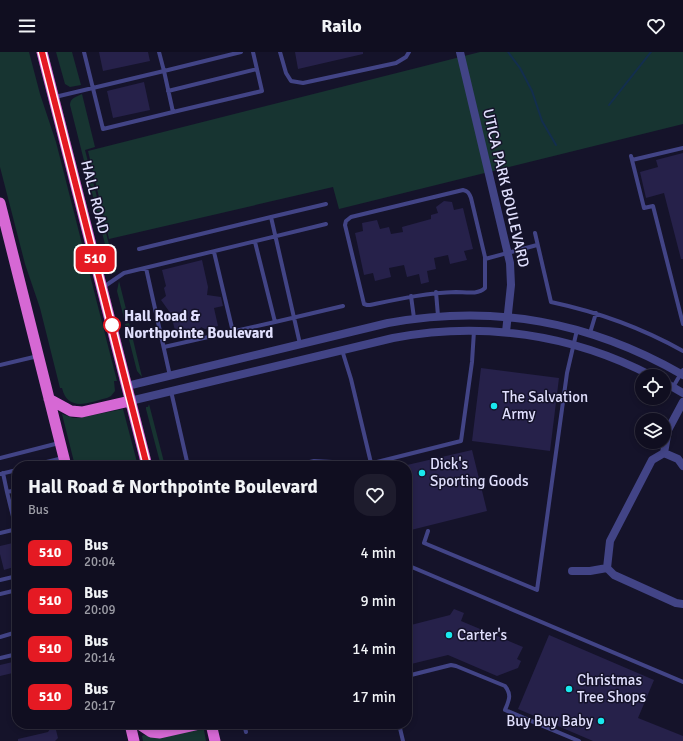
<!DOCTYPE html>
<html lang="en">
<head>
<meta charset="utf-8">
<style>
	body { margin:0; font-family:Signika,sans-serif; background:#1e1c2d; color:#f1f3f6; height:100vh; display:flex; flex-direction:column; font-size:15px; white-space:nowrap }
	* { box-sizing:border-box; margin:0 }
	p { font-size:13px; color:#9c9ca5 }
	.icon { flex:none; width:22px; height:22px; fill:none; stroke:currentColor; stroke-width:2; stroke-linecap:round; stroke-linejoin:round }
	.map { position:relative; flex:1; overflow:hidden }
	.panel { position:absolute; left:12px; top:409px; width:400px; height:268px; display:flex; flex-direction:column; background:#100e20; border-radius:16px; box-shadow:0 2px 6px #0003,0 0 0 1px #302e3e }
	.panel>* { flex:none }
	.badge { padding:0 8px; border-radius:6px; font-size:14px; line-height:26px }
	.controls { position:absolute; left:635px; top:317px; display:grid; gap:8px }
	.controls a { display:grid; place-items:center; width:36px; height:36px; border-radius:50%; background:#100e20; box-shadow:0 2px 6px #0003,0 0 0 1px #302e3e; font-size:20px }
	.map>.badge { position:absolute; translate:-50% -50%; box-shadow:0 0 0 2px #fff }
	.round { display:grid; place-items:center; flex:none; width:42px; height:42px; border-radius:16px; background:#1e1c2d }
	.headline { display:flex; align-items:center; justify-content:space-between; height:68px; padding:0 16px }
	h1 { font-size:19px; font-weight:700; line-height:30px }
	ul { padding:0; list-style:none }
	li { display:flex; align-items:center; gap:12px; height:48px; padding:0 16px }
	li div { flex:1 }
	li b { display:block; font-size:15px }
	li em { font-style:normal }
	li .badge { min-width:44px; font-weight:700; text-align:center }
	header { display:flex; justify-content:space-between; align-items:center; height:52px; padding:0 16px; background:#100e20; font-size:18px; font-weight:700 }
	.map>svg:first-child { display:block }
	.green { fill:#173431 }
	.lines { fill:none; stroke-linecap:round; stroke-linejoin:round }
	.stream { stroke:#132e4e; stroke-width:2 }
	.building { fill:#26214a }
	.service { stroke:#424486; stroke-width:4 }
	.minor { stroke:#424486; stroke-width:8 }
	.trunk { stroke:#d668d4; stroke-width:11 }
	.line-casing { stroke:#fff; stroke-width:9 }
	.line { stroke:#e51a23; stroke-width:6 }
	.stop-dot { fill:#fff; stroke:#e51a23; stroke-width:2 }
	.poi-dot { fill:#19e9ee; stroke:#15132a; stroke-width:1.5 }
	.labels { text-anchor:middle; stroke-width:3; stroke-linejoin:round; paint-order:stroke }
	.street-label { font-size:15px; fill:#e0dffd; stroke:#15132a }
	.stop-label { font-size:15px; font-weight:bold; fill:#e0dffd; stroke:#15132a; text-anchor:start }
	.poi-label { font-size:15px; fill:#e0dffd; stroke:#15132a; text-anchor:start }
</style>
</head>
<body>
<header><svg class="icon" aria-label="menu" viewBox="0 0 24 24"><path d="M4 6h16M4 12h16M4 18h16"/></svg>Railo<svg class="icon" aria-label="heart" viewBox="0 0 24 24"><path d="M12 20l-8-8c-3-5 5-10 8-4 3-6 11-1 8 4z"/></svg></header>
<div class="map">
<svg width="683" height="689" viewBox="0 0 683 689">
	<rect width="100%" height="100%" fill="#15132a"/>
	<path class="green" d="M0,0H29L40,42L56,90L117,329H114L115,339L111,344L107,346C90,350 68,361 62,336H60L40,256L25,212L0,115Z
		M56,0H72L81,33L70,35L65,32Z
		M480,0H683V72L339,157L333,135L109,187L88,99Z
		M82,42L95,95L85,98L116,220L114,221L112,220L70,53C70,46 76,45 82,42Z
		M119,229L129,269L125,270L117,239Z
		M129,271L142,325L137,319L125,272Z
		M149,352L165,414H161L146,357V355H148Z
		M123,357L138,414H75L62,362L73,366H79Z
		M204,678L206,689H143L142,684L144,683C166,689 182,678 204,678Z"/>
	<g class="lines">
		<path class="stream" d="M508,0L520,16L532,39L542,69L556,93
			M609,53L651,0"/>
	</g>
	<path class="building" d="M99,0H148L150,9L103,19Z
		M295,0H363V2L298,17Z
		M144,30L150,58L113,66L107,39Z
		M683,101V207H681L664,141L646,146L640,120L658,115L656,108Z
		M444,149L452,150L454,158L463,156L473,197L464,199L467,208L450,212L448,203L434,206L436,217L427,219L429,230L421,232L419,222L407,225L404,213L389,216L391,225L375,229L373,221L364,223L355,181L363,179L362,171L377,168L380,177L389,175L391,182L403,180L402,175L431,167V163L438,161L436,155Z
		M202,208L208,235L207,243L221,245L223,254L214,256L218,274L205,277L201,275L199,278L195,279L191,277L189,281L176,283L171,262L161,248L166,244L164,236L166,234L162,218Z
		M481,316L559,326L550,399L472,389Z
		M472,398L487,459L407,479V413Z
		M17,490V514L4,518L0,502V494Z
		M454,557L464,561L461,569L523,595L517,607L521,609L518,616L497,624L448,603L407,613V574L450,563Z
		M549,583L654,628L638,666L683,684V689H593L518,657Z
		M17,609V620L0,624V613Z
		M53,676L56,678L58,686L55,689H18V687L48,680L50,677Z"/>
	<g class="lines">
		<path class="service" d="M159,0L164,19L241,0
			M280,0L286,21L291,29L303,31L396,11L406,5L409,0
			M168,39L257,17
			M55,45L164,19L173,60L103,77L84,0
			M173,60L262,39L253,0
			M631,104L644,156L653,154L683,272
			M632,108L683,96
			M463,138C468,139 469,141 471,146L485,205V236C478,243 465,240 456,240C426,241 399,247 370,253H367L364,252L345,173L346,169L351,165Z
			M271,165L326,152
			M535,181L551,250C598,260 642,276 683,299
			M139,197L271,165L300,292
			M214,200L233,280
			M485,207L537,193
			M146,216L170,324
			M102,236L124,221L326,172
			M436,240L438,264
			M411,244L414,266
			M275,270L343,254
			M590,281L596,261
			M164,295L275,270L255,190
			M342,298L351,327L371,411
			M0,313L38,304
			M673,335L683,318
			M171,339L188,414
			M0,406L59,391
			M30,414L63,406
			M293,414L314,409L369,412L461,389L472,310L474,279
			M3,421L7,440
			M0,422L17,418
			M16,477L7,440L17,438
			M428,479L424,491L537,538L567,321L577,278
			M0,481L17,477
			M407,513L683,630
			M0,528L17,524
			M0,542L17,538
			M0,585L17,580
			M0,606L17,602
			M407,624L451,613L456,614L505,634C512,643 509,648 505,658L579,689
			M34,672L35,676L47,672
			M244,672L246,680
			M399,672L403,689"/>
		<path class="minor" d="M460,0L510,211L511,233L506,280
			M664,330L683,341
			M127,334L388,271C495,252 589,269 683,323
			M130,349L393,286C482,269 572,282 652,324
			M664,401L678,407L683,414
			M607,516L610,489L652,408L664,401L668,378L683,350
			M572,519H590L607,516L614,523L676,551L683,552"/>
		<path class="trunk" d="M42,0L147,414
			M0,151L66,414
			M49,347L71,359L82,360L130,349
			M130,672L134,689
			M139,672L151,680L160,681L200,672
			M211,672L215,689"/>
	</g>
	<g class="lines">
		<defs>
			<path id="line" d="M42,0L147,414"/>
		</defs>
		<use href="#line" class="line-casing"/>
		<use href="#line" class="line"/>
	</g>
	<circle class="stop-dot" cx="112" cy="273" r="8"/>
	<g class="poi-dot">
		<circle cx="494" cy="354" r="4"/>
		<circle cx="422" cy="421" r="4"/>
		<circle cx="449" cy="583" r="4"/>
		<circle cx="569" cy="637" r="4"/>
		<circle cx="601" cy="669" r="4"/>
	</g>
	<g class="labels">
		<g class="street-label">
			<text transform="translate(506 136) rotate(77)" y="5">UTICA PARK BOULEVARD</text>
			<text transform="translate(95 145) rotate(76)" y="5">HALL ROAD</text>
		</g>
		<g class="stop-label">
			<text x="124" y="269">Hall Road &amp;<tspan x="124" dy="17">Northpointe Boulevard</tspan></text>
		</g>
		<g class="poi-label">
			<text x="502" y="350">The Salvation<tspan x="502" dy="17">Army</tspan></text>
			<text x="430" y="417">Dick's<tspan x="430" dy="17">Sporting Goods</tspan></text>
			<text x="457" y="588">Carter's</text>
			<text x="577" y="633">Christmas<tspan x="577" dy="17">Tree Shops</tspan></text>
			<text x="593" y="674" text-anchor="end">Buy Buy Baby</text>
		</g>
	</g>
</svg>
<div class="controls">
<a><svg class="icon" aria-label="locate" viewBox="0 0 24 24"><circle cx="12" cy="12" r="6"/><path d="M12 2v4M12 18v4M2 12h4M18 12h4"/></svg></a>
<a><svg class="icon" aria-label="layers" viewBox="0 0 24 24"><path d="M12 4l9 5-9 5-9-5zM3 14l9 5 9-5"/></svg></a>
</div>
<b class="badge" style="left:95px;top:207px;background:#e51a23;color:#fff">510</b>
<section class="panel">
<div class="headline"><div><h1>Hall Road &amp; Northpointe Boulevard</h1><p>Bus</p></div><a class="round"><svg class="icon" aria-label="heart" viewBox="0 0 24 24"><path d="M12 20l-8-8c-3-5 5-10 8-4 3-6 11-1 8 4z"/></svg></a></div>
<ul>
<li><span class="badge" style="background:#e51a23;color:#fff">510</span><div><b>Bus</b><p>20:04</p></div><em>4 min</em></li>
<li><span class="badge" style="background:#e51a23;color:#fff">510</span><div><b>Bus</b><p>20:09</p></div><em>9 min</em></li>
<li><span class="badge" style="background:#e51a23;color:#fff">510</span><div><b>Bus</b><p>20:14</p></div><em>14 min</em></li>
<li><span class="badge" style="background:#e51a23;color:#fff">510</span><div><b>Bus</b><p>20:17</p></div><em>17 min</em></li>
</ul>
</section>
</div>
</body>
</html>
